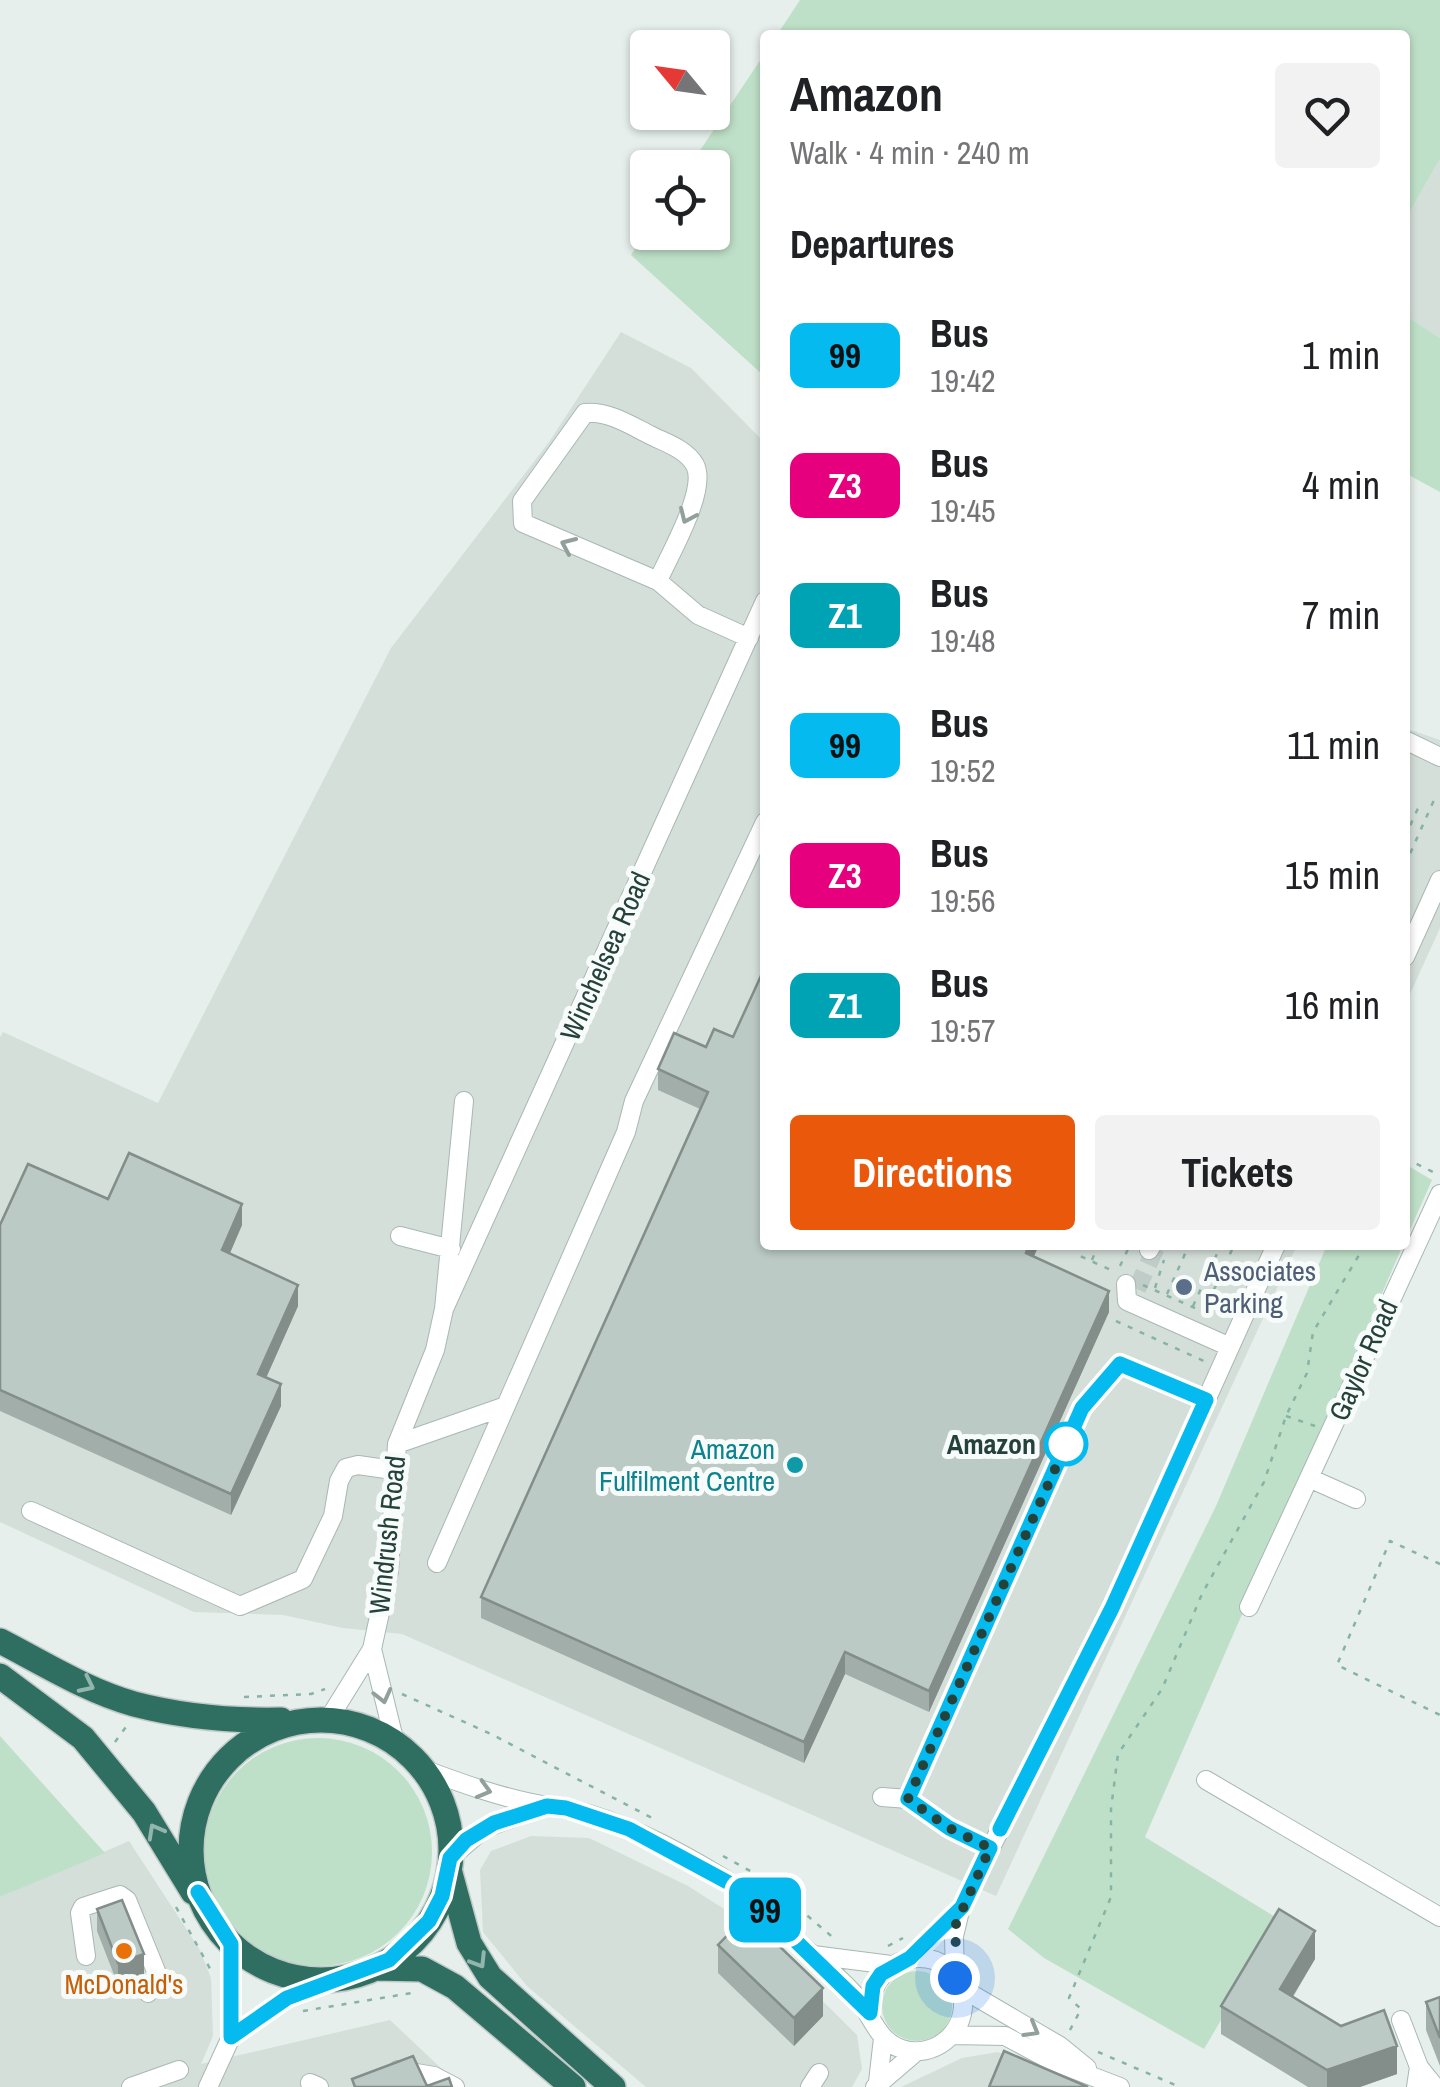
<!DOCTYPE html>
<html lang="en">
<head>
<meta charset="utf-8">
<style>
	body { margin:0; font-family:"Archivo Narrow",sans-serif; background:#f2f2f2; color:#202124; height:100vh; display:flex; flex-direction:column; font-size:38px; white-space:nowrap }
	* { box-sizing:border-box; margin:0 }
	p { font-size:32px; color:#757577 }
	.icon { flex:none; width:55px; height:55px; fill:none; stroke:currentColor; stroke-width:2; stroke-linecap:round; stroke-linejoin:round }
	.map { position:relative; flex:1; overflow:hidden }
	.details { position:absolute; left:760px; top:30px; width:650px; height:1220px; display:flex; flex-direction:column; background:#fff; border-radius:10px; box-shadow:0 2px 8px #0004 }
	.details>* { flex:none }
	.badge { padding:0 20px; border-radius:15px; font-size:35px; line-height:65px }
	.needle { width:65px; rotate:299deg }
	.fabs { position:absolute; left:630px; top:30px; display:grid; gap:20px }
	.fabs a { display:grid; place-items:center; width:100px; height:100px; border-radius:10px; background:#fff; box-shadow:0 2px 8px #0004; font-size:50px }
	.you { position:absolute; width:50px; height:50px; margin:-25px; border:8px solid #fff; border-radius:50%; background:#1a73e8; box-shadow:0 0 0 15px #1a73e833 }
	.map>.badge { position:absolute; translate:-50% -50%; box-shadow:0 0 0 5px #fff }
	h2 { padding:0 30px; font-size:38px; line-height:90px }
	.round { display:grid; place-items:center; flex:none; width:105px; height:105px; border-radius:10px; background:#f2f2f2 }
	.headline { display:flex; align-items:center; justify-content:space-between; height:170px; padding:0 30px }
	h1 { font-size:48px; font-weight:700; line-height:75px }
	.primary-button { display:flex; gap:20px; margin-top:auto; padding:20px 30px }
	.primary-button a { flex:1; height:115px; border-radius:10px; background:#ea580c; color:#fff; font-size:40px; font-weight:700; line-height:115px; text-align:center }
	.primary-button a+a { background:#f2f2f2; color:#202124 }
	ul { padding:0; list-style:none }
	li { display:flex; align-items:center; gap:30px; height:130px; padding:0 30px }
	li div { flex:1 }
	li b { display:block; font-size:38px }
	li em { font-style:normal }
	li .badge { min-width:110px; font-weight:700; text-align:center }
	.map>svg:first-child { display:block }
	.built { fill:#d4dfda }
	.green { fill:#bfe0c8 }
	.lines { fill:none; stroke-linecap:round; stroke-linejoin:round }
	.minor-tunnel { stroke:#bfccc8; stroke-width:18; stroke-dasharray:18 9; stroke-linecap:butt }
	.minor-casing { stroke:#a8b8b2; stroke-width:20 }
	.highway-casing { stroke:#c2cac8; stroke-width:28 }
	.path { stroke:#86b3a5; stroke-width:2.5; stroke-dasharray:5 8; stroke-linecap:butt }
	.minor { stroke:#fff; stroke-width:18 }
	.highway { stroke:#2f6f62; stroke-width:25 }
	.wall { fill:#a1aea9 }
	.shaded-wall { fill:#838d89 }
	.building { fill:#bbcac4; stroke:#838d89; stroke-width:2.5 }
	.oneway { stroke:#92a09c }
	.oneway2 { stroke:#93b5ae }
	.line-casing { stroke:#fff; stroke-width:22 }
	.line { stroke:#05baee; stroke-width:15 }
	.walk { stroke:#24423a; stroke-width:10; stroke-dasharray:0 18 }
	.service-dot { fill:#5c6f8a; stroke:#f7fbf9; stroke-width:4 }
	.stop-dot { fill:#fff; stroke:#05baee; stroke-width:5 }
	.culture-dot { fill:#0f9aa8; stroke:#f7fbf9; stroke-width:4 }
	.food-dot { fill:#e8710a; stroke:#f7fbf9; stroke-width:4 }
	.labels { text-anchor:middle; stroke-width:10; stroke-linejoin:round; paint-order:stroke }
	.street-label { font-size:28px; fill:#24423a; stroke:#f7fbf9 }
	.service-label { font-size:28px; fill:#4e5e75; stroke:#f7fbf9; text-anchor:start }
	.stop-label { font-size:28px; font-weight:bold; fill:#24423a; stroke:#f7fbf9; text-anchor:end }
	.culture-label { font-size:28px; fill:#0d838f; stroke:#f7fbf9; text-anchor:end }
	.food-label { font-size:28px; fill:#c56008; stroke:#f7fbf9 }
</style>
</head>
<body>
<div class="map">
<svg width="1440" height="2087" viewBox="0 0 1440 2087">
	<rect width="100%" height="100%" fill="#e6efeb"/>
	<path class="built" d="M1440,159V338L1405,315V220Z
		M621,332L691,368L765,443V1245H1297L996,1896L402,1634L343,1628L283,1615L194,1612L0,1522V1037L3,1032L158,1103L391,648L549,442Z
		M1405,728L1440,740V928L1405,1005Z
		M531,1836L589,1838L688,1886L740,1919L857,2035L862,2069L852,2087H646L527,1986L483,1932L480,1870L491,1851Z
		M129,1841L200,1950L211,1978L213,2036L201,2064L390,2020L461,2087H0V1897Z
		M998,2052L1065,2087H901L962,2058Z"/>
	<path class="green" d="M800,0H1440V159L1405,220V35H777Z
		M765,53V377L631,255L647,230L712,232V168L689,167Z
		M1405,315L1440,338V492L1405,473Z
		M1405,1164L1432,1180L1405,1241Z
		M1327,1245H1403L1145,1837L1280,1920L1204,2049L1044,1958L1008,1929L1216,1506Z
		M0,1736L105,1853L0,1897Z
		M204 1852a114 114 0 1 1 228 0a114 114 0 1 1-228 0Z
		M882 2006a35 35 0 1 1 70 0a35 35 0 1 1-70 0Z"/>
	<g class="lines">
		<path class="minor-tunnel" d="M1137,1289L1157,1245"/>
		<defs>
			<path id="minor" d="M658,581C669,555 708,490 695,465C686,449 666,443 650,435C630,425 609,411 585,413L522,501L523,523L658,581L698,615L749,638
				M1405,740L1440,757
				M1405,957L1440,880
				M400,1236L451,1249
				M1149,1250L1152,1245
				M1126,1284L1127,1301L1230,1347
				M444,1309L765,601
				M397,1444L503,1407
				M1356,1499L1309,1478L1440,1194
				M31,1511L240,1606L303,1579L333,1516L339,1481L346,1468L358,1465L393,1470
				M437,1563L626,1132L634,1101L765,822
				M1249,1607L1309,1478
				M372,1649L395,1743
				M328,1720L372,1649L389,1571L397,1444L435,1350L444,1309L464,1101
				M423,1769C463,1784 505,1799 547,1806C563,1809 577,1810 592,1815C643,1831 697,1861 742,1890C761,1903 775,1922 792,1937C813,1956 835,1973 854,1994C871,2012 876,2041 902,2049C933,2059 965,2034 963,2001C959,1939 869,1945 870,2013
				M1206,1780L1440,1917
				M882,1797L908,1799
				M991,1848L949,1829L908,1799L1082,1408L1120,1364L1206,1400
				M450,1858L485,1828L546,1806
				M813,1955L891,1965
				M86,1956L80,1913L83,1907L120,1895L127,1900L158,1976L148,1993
				M910,1958L956,1913
				M955,1978L954,1936L961,1907L1122,1587L1276,1245
				M961,1988L1060,2046L1087,2068
				M1401,2020L1419,2067L1416,2087
				M953,2035L1005,2036L1052,2061L1120,2087
				M231,2037L287,1997L332,1979
				M1419,2067L1435,2087
				M398,2070L434,2076L455,2087
				M878,2082L883,2038
				M310,2083L319,2087
				M131,2087L179,2070
				M208,2087L231,2037V1944
				M810,2087L819,2073
				M875,2087L916,2052"/>
			<path id="highway" d="M0,1641C43,1663 87,1691 134,1704C180,1716 234,1721 281,1720
				M0,1676L83,1738L144,1812L193,1892
				M191 1850a130 130 0 1 1 260 0a130 130 0 1 1-260 0Z
				M450,1873L469,1943L490,1977L613,2087
				M375,1968L422,1969L455,1987L573,2087"/>
		</defs>
		<use href="#minor" class="minor-casing"/>
		<use href="#highway" class="highway-casing"/>
		<path class="path" d="M1405,837L1419,806
			M1405,865L1434,800
			M1405,1158L1439,1175
			M1085,1245L1080,1256L1113,1271
			M1092,1260L1098,1245
			M1120,1266L1130,1245
			M1143,1285L1204,1312L1234,1245
			M1155,1288L1164,1260
			M1167,1294L1189,1245
			M1193,1306L1221,1245
			M1116,1321L1206,1362
			M1286,1416L1315,1426
			M1440,1564L1390,1541L1337,1665L1440,1715
			M402,1694L491,1734L654,1819
			M244,1697L311,1694L325,1689
			M115,1742L128,1724
			M723,1856L763,1878L836,1940
			M176,1907L213,1974
			M888,1946L903,1938
			M303,2011L418,1992
			M1070,2030L1081,2009L1069,1998L1111,1897V1809L1118,1754L1162,1689L1202,1594L1264,1482L1286,1416L1307,1373L1313,1332L1365,1245
			M1098,2052L1180,2087"/>
		<use href="#minor" class="minor"/>
		<use href="#highway" class="highway"/>
	</g>
	<path class="wall" d="M733,1037L765,1245H1039L1033,1257L1109,1312L929,1712L845,1674L804,1763L481,1618V1597L700,1109L658,1090V1069Z
		M108,1199L242,1225L229,1254L298,1306L266,1378L281,1406L231,1515L0,1411V1225Z
		M97,1909L144,1975L118,1985L97,1931Z
		M718,1945L823,2016L794,2046L718,1973Z
		M1315,1959L1293,1997L1397,2074L1360,2087H1308L1221,2034V2006Z
		M1440,1997V2066L1426,2030V2002Z"/>
	<path class="shaded-wall" d="M242,1204V1225L222,1272V1250Z
		M1029,1245H1039L1026,1274V1253Z
		M298,1285V1306L258,1396V1374Z
		M1109,1291V1312L929,1712V1691Z
		M281,1384V1406L231,1515V1494Z
		M845,1652V1674L804,1763V1742Z
		M1315,1931V1959L1280,2017V1989Z
		M144,1954V1975L118,1985V1963Z
		M823,1988V2016L794,2046V2018Z
		M1397,2046V2074L1360,2087H1327V2070Z"/>
	<path class="building" d="M765,967V1245H1029L1026,1253L1109,1291L929,1691L845,1652L804,1742L481,1597L708,1092L658,1069L674,1033L706,1047L714,1029L733,1037Z
		M129,1153L242,1204L222,1250L298,1285L258,1374L281,1384L231,1494L0,1390V1225L28,1164L108,1199Z
		M122,1900L144,1954L118,1963L97,1909Z
		M1279,1909L1315,1931L1280,1989L1341,2026L1384,2010L1397,2046L1327,2070L1221,2006Z
		M747,1915L823,1988L794,2018L718,1945Z
		M1440,1997V2038L1426,2002Z
		M1004,2051L1088,2087H989Z
		M413,2056L427,2086L449,2078L452,2087H355L352,2079Z"/>
	<defs><path id="oneway-chevron" d="M-2-3.5L2.5 0L-2 3.5" fill="none" stroke-width="1.6" stroke-linecap="round" stroke-linejoin="round" transform="scale(2.5)"/></defs>
	<g class="oneway">
		<use href="#oneway-chevron" transform="translate(687 516) rotate(114)"/>
		<use href="#oneway-chevron" transform="translate(568 545) rotate(-156)"/>
		<use href="#oneway-chevron" transform="translate(383 1696) rotate(76)"/>
		<use href="#oneway-chevron" transform="translate(484 1790) rotate(16)"/>
		<use href="#oneway-chevron" transform="translate(1032 2030) rotate(30)"/>
	</g>
	<g class="oneway2">
		<use href="#oneway-chevron" transform="translate(87 1685) rotate(26)"/>
		<use href="#oneway-chevron" transform="translate(155 1831) rotate(-119)"/>
		<use href="#oneway-chevron" transform="translate(479 1961) rotate(58)"/>
	</g>
	<g class="lines">
		<defs>
			<path id="line" d="M198,1892L231,1944V2037L287,1998L389,1960L429,1921L442,1896L450,1858L466,1840L494,1823L547,1806L566,1808L629,1829L744,1891L870,2013L873,1986L881,1974L910,1958L962,1907L990,1848L949,1828L908,1799L1082,1408L1120,1364L1206,1400L1112,1608L1000,1829"/>
		</defs>
		<use href="#line" class="line-casing"/>
		<use href="#line" class="line"/>
		<path class="walk" d="M955,1978L956,1924L990,1848L949,1828L908,1799L1068,1440L1066,1444"/>
	</g>
	<circle class="service-dot" cx="1184" cy="1287" r="10"/>
	<circle class="stop-dot" cx="1066" cy="1444" r="20"/>
	<circle class="culture-dot" cx="795" cy="1465" r="10"/>
	<circle class="food-dot" cx="124" cy="1951" r="10"/>
	<g class="labels">
		<g class="street-label">
			<text transform="translate(605 956) rotate(-66)" y="10">Winchelsea Road</text>
			<text transform="translate(1363 1360) rotate(-66)" y="10">Gaylor Road</text>
			<text transform="translate(387 1535) rotate(-84)" y="10">Windrush Road</text>
		</g>
		<g class="service-label">
			<text x="1204" y="1281">Associates<tspan x="1204" dy="32">Parking</tspan></text>
		</g>
		<g class="stop-label">
			<text x="1036" y="1454">Amazon</text>
		</g>
		<g class="culture-label">
			<text x="775" y="1459">Amazon<tspan x="775" dy="32">Fulfilment Centre</tspan></text>
		</g>
		<g class="food-label">
			<text x="124" y="1994">McDonald's</text>
		</g>
	</g>
</svg>
<div class="fabs">
<a><svg class="needle" viewBox="-14 -14 28 28"><path d="M0-13l5 13h-10z" fill="#e53935"/><path d="M0 13l5-13h-10z" fill="#757577"/></svg></a>
<a><svg class="icon" aria-label="locate" viewBox="0 0 24 24"><circle cx="12" cy="12" r="6"/><path d="M12 2v4M12 18v4M2 12h4M18 12h4"/></svg></a>
</div>
<div class="you" style="left:955px;top:1978px"></div>
<b class="badge" style="left:765px;top:1910px;background:#05baee;color:#111">99</b>
<section class="details">
<div class="headline"><div><h1>Amazon</h1><p>Walk · 4 min · 240 m</p></div><a class="round"><svg class="icon" aria-label="heart" viewBox="0 0 24 24"><path d="M12 20l-8-8c-3-5 5-10 8-4 3-6 11-1 8 4z"/></svg></a></div>
<h2>Departures</h2>
<ul>
<li><span class="badge" style="background:#05baee;color:#111">99</span><div><b>Bus</b><p>19:42</p></div><em>1 min</em></li>
<li><span class="badge" style="background:#e6007e;color:#fff">Z3</span><div><b>Bus</b><p>19:45</p></div><em>4 min</em></li>
<li><span class="badge" style="background:#00a3b4;color:#fff">Z1</span><div><b>Bus</b><p>19:48</p></div><em>7 min</em></li>
<li><span class="badge" style="background:#05baee;color:#111">99</span><div><b>Bus</b><p>19:52</p></div><em>11 min</em></li>
<li><span class="badge" style="background:#e6007e;color:#fff">Z3</span><div><b>Bus</b><p>19:56</p></div><em>15 min</em></li>
<li><span class="badge" style="background:#00a3b4;color:#fff">Z1</span><div><b>Bus</b><p>19:57</p></div><em>16 min</em></li>
</ul>
<div class="primary-button"><a>Directions</a><a>Tickets</a></div>
</section>
</div>
</body>
</html>
